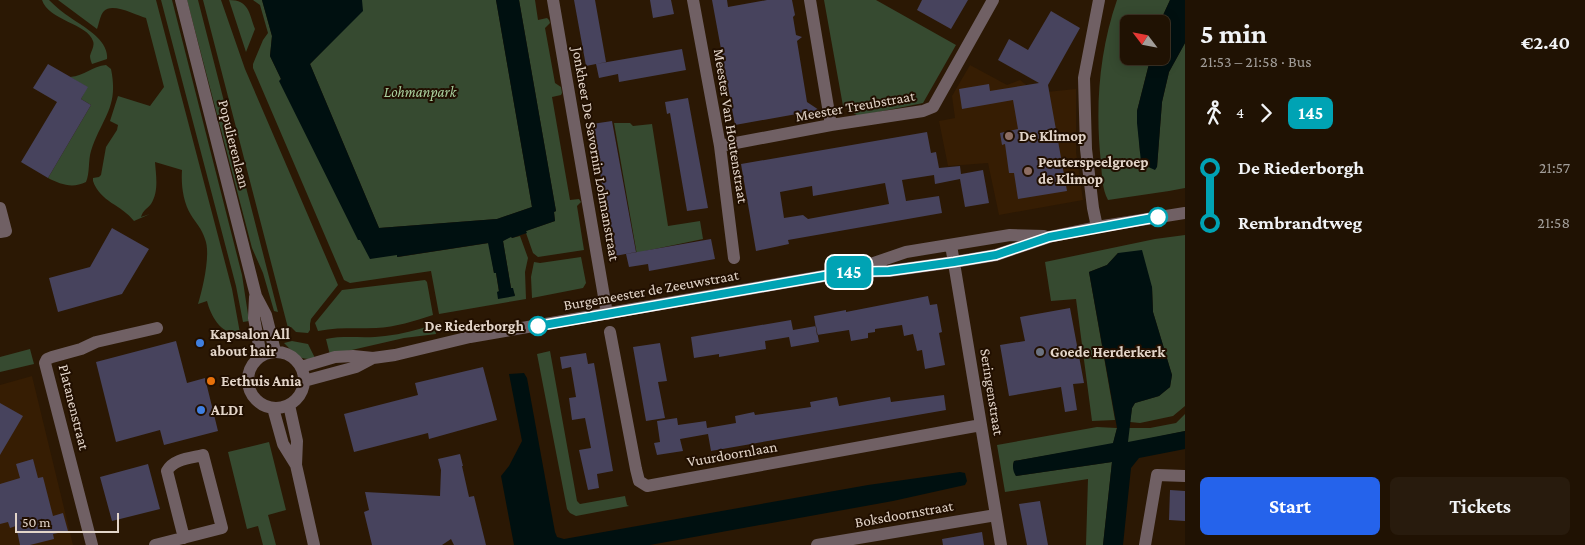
<!DOCTYPE html>
<html lang="en">
<head>
<meta charset="utf-8">
<style>
	body { margin:0; font-family:"Crimson Pro",serif; background:#281b0d; color:#f1f3f6; height:100vh; display:flex; flex-direction:column; font-size:19px; white-space:nowrap }
	* { box-sizing:border-box; margin:0 }
	p { font-size:16px; color:#a29e9a }
	.icon { flex:none; width:28px; height:28px; fill:none; stroke:currentColor; stroke-width:2; stroke-linecap:round; stroke-linejoin:round }
	.map { position:relative; flex:1; overflow:hidden }
	.side { display:flex; flex-direction:column; background:#201203; width:400px }
	.side>* { flex:none }
	.badge { padding:0 10px; border-radius:8px; font-size:18px; line-height:32px }
	.needle { width:32px; rotate:302deg }
	.tools { position:absolute; left:1120px; top:15px; display:grid; gap:10px }
	.tools a { display:grid; place-items:center; width:50px; height:50px; border-radius:8px; background:#201203; box-shadow:0 2px 12px #0003,0 0 0 1px #3d3225; font-size:25px }
	.scale { position:absolute; left:15px; bottom:12px; width:104px; box-sizing:border-box; padding-left:5px; border:2px solid #e3d5c9; border-top:0; font-size:14px; line-height:18px; white-space:nowrap; color:#e3d5c9; -webkit-text-stroke:4px #210f00; paint-order:stroke }
	.map>.badge { position:absolute; translate:-50% -50%; box-shadow:0 0 0 2px #fff }
	.legs { display:flex; align-items:center; gap:8px; height:55px; padding:0 15px; font-size:16px }
	.legs p { margin-inline-start:auto }
	.overview { display:flex; align-items:center; justify-content:space-between; height:85px; padding:0 15px }
	h1 { font-size:28px; font-weight:700; line-height:38px }
	.button { display:flex; gap:10px; margin-top:auto; padding:10px 15px }
	.button a { flex:1; height:58px; border-radius:8px; background:#2563eb; color:#fff; font-size:20px; font-weight:700; line-height:58px; text-align:center }
	.button a+a { background:#281b0d; color:#f1f3f6 }
	ul { padding:0 15px; list-style:none }
	li { display:flex; align-items:center; gap:18px; height:55px; font-size:19px }
	li i { display:grid; place-items:center; width:8px; height:100%; margin:0 6px; background:currentColor }
	li i::after { content:''; width:12px; height:12px; margin:-6px; border:4px solid; border-radius:50%; background:#201203 }
	li p { margin-inline-start:auto }
	li:first-child i { background:linear-gradient(#0000 50%,currentColor 0) }
	li:last-child i { background:linear-gradient(currentColor 50%,#0000 0) }
	main { display:flex; flex:1; min-height:0 }
	.map>svg:first-child { display:block }
	.built { fill:#361d03 }
	.green { fill:#364a30 }
	.water { fill:#001010 }
	.building { fill:#47435d; fill-rule:evenodd }
	.lines { fill:none; stroke-linecap:round; stroke-linejoin:round }
	.minor { stroke:#706064; stroke-width:12 }
	.line-1-casing { stroke:#fff; stroke-width:11 }
	.line-1 { stroke:#00a3b4; stroke-width:8 }
	.education-dot { fill:#8d6e63; stroke:#210f00; stroke-width:2 }
	.stop-1-dot { fill:#fff; stroke:#00a3b4; stroke-width:2.5 }
	.shop-dot { fill:#3f7fe0; stroke:#210f00; stroke-width:2 }
	.worship-dot { fill:#6b7280; stroke:#210f00; stroke-width:2 }
	.food-dot { fill:#e8710a; stroke:#210f00; stroke-width:2 }
	.labels { text-anchor:middle; stroke-width:4; stroke-linejoin:round; paint-order:stroke }
	.park-label { font-size:15px; font-style:italic; fill:#aad09e; stroke:#210f00 }
	.street-label { font-size:15px; fill:#e3d5c9; stroke:#210f00 }
	.poi-label { font-size:15px; font-weight:bold; fill:#e3d5c9; stroke:#210f00; text-anchor:start }
	.stop-label { font-size:15px; font-weight:bold; fill:#e3d5c9; stroke:#210f00; text-anchor:end }
</style>
</head>
<body>
<main>
<div class="map">
<svg width="1185" height="545" viewBox="0 0 1185 545">
	<rect width="100%" height="100%" fill="#2b1804"/>
	<path class="built" d="M970,65L1007,85L1020,80L1036,93L1076,89V152L1083,200L999,215L988,163L948,166L939,121L955,118L952,96Z
		M32,376L73,545H0V385Z"/>
	<path class="green" d="M42,0H49C56,7 63,13 71,18C84,27 109,40 107,59L92,64C91,61 90,59 90,56C91,51 95,46 93,41C88,24 48,20 42,0Z
		M58,0H156L232,289L240,333C222,336 211,317 207,301L198,304C203,288 211,253 205,239C202,229 196,223 191,215C183,202 181,185 182,170L155,162C156,176 159,191 151,204C147,209 143,210 141,217L150,214L134,221C122,205 100,202 93,181V178L99,177L101,175L106,147L117,130L118,125L110,121L118,96L150,106L164,87L146,18C136,15 112,2 104,11C100,15 99,24 97,29Z
		M161,0H172L242,275L249,321L243,322L236,286Z
		M187,0H198L278,312L274,311L263,273L252,248Z
		M203,0H221L245,69L338,285L311,319L310,324V330L308,333L296,332L291,327L288,328Z
		M229,0C249,0 249,13 255,29L246,52Z
		M253,0H262L272,36L270,56L281,79L280,80L360,240L397,255L398,257L489,243L494,273H496L499,292V298L515,295L511,288L503,241L511,236L512,238L520,236L528,258L525,272L526,299L439,314L431,271L350,283L344,280L253,68V64L263,40L268,33L260,5Z
		M362,0H496L532,207L497,219L379,228L310,64L362,11Z
		M519,0H535L538,20L547,18L549,20L550,23L545,28L555,83L561,87L562,93L561,95L552,97L570,200L579,199L581,202L577,206L584,250L538,257L533,253L526,233V231L555,221L554,212L556,211Z
		M824,0H876L956,45L923,103L858,116L843,106Z
		M1117,0H1170L1159,24H1129V56H1151L1137,111L1140,152L1157,167L1162,102L1169,72L1185,43V188L1169,191L1108,200C1102,189 1102,175 1101,163C1095,108 1099,52 1117,0Z
		M106,65L111,69C119,108 102,117 91,151C88,161 90,173 86,182C72,189 60,184 48,178L91,105L81,99L87,87L70,77C85,76 92,66 106,65Z
		M614,123H630L633,126L652,124L668,226L700,221L703,239L645,251L637,255Z
		M1185,235V406L1173,416L1140,423L1130,422L1132,408L1135,403L1159,396L1170,387L1172,375L1153,312L1152,287L1118,253L1107,265L1089,272L1115,420L1092,421L1076,299L1051,301L1045,262L1155,239Z
		M581,257L586,283L583,288L532,298L531,277L534,262L540,263Z
		M425,280L427,282L433,315C414,321 396,327 376,328C356,329 338,327 318,331L315,323L342,290Z
		M434,324L436,334L404,338L330,355L326,339C345,335 365,339 385,336C402,334 418,330 434,324Z
		M292,341L308,344L315,358C300,362 294,353 284,343Z
		M30,349L34,364L0,372V357Z
		M550,351L577,501L580,504L625,496L627,505L629,506L576,516L570,513L567,509L537,354Z
		M1185,414V431L1128,443V428H1150L1176,423Z
		M1097,427L1117,428L1113,444L1014,461L1013,465L1016,476L1112,462L1103,545H1086L1088,479L1005,492L997,445Z
		M269,442L286,510L268,515L276,545H263L258,526L247,529L228,452Z"/>
	<path class="water" d="M262,0H362L363,11L310,64L379,228L497,219L532,207L496,0H519L556,211L554,212L555,221L526,231L527,233L512,238L511,237L503,241L511,288H513L515,296L498,299L497,292L499,291L496,273H494L488,243L397,257V255L370,259L360,240H358L279,81L281,79L270,56L272,36Z
		M1170,0H1185V43L1169,72L1162,102L1157,167L1155,170L1146,166L1141,162L1137,123V111L1151,56H1161V24H1159Z
		M1142,250L1152,287L1153,312L1172,375L1170,387L1159,396L1135,403L1132,408L1128,442L1185,431V449L1139,458L1131,468L1123,545H1103L1112,462L1016,476C1013,472 1012,466 1014,461L1113,443L1117,428L1089,272L1107,265L1118,253Z
		M524,373L527,378L555,532L557,537L564,539L868,485L960,472L965,473L967,481L965,485L893,501L650,545H514L501,476L509,466L522,441L509,374Z"/>
	<path class="building" d="M574,0H595L606,62L586,66Z
		M650,0H671L674,14L653,18Z
		M712,0H727L728,7L767,0H792L795,15L793,17L796,35L802,37L797,41L807,102L819,110L735,125Z
		M922,0H968L951,29L917,10Z
		M1051,11L1080,28L1048,85L1067,191L1018,199L1014,173H1009L1005,144L1002,145L1000,133L1018,129L1013,100L962,109L959,89L989,84L990,91L1039,83L998,60L1009,39L1028,50Z
		M682,49L686,70L619,82L618,74L599,78L596,64Z
		M48,64L88,87L81,99L91,105L48,178L21,162L57,102L33,88Z
		M688,98L708,208L687,211L670,113L667,114L665,102Z
		M612,121L636,252L615,256L609,238L611,236L595,144H593L592,124Z
		M927,132L931,153L936,152L939,168L960,166L961,174L983,170L989,203L965,207L960,179L935,184L934,175L902,180L906,201L939,196L942,213L788,240L789,244L756,251L741,164ZM885,183L889,204L808,219L803,215L784,218L780,192L812,186L813,196Z
		M112,228L149,249L122,294L58,312L49,278L90,267Z
		M711,239L715,259L649,271L648,264L629,267L626,254Z
		M928,296L930,305L937,304L942,332L939,333L945,365L925,369L922,350L917,351L913,334L904,336L902,325L875,329V332L868,333V338L851,341L849,330L817,335L814,316L846,310V312Z
		M1070,308L1084,383L1073,384L1077,410L1065,412L1061,387L1009,396L1000,345L1025,341L1020,317Z
		M791,320L793,330L816,326L819,342L791,347L789,337L765,341L766,349L719,357V354L694,358L691,337Z
		M176,341L187,383L205,378L218,431L164,445L160,430L116,442L96,362Z
		M660,343L667,381L658,382L665,418L646,421L633,347Z
		M586,353L588,364L594,363L613,471L597,474L599,488L588,490L579,450L591,448L585,418L572,420L569,398L576,397L571,367L562,369L560,357Z
		M483,367L497,420L429,439L428,433L354,452L344,414L418,395L415,383Z
		M944,395L946,410L711,451L708,434L680,439L683,451L657,455L654,443L660,442L657,421L677,418L678,425L706,421L707,428L736,423L735,416L754,412L755,415L811,407L810,402L837,397L839,406L890,397L891,402Z
		M0,403L23,416L0,455Z
		M460,454L463,466H462L469,497L474,496L486,545H454L451,539L442,545H372L364,512L369,510L365,492L440,496L441,470L438,459Z
		M33,459L38,478L43,477L53,516L63,513L68,531L53,534L54,539L30,545H20L16,526L10,528L8,522L0,524V484L20,478L16,464Z
		M148,464L160,509L112,521L100,477Z
		M1170,490L1185,491V521L1169,520Z
		M1040,501L1048,545H1027L1019,504Z
		M982,532L984,545H943L942,539Z"/>
	<g class="lines">
		<path class="minor" d="M181,0L256,296L266,315L275,351
			M553,0L607,314
			M693,0L720,146L734,258
			M810,0L831,125
			M720,146L831,125L923,111L933,107L993,0
			M0,208L6,231L0,232
			M1097,227L1093,208L1086,149L1084,78L1099,0
			M951,245L1001,545
			M856,269L906,252L1010,235L1044,236
			M255,297L254,318L261,356
			M610,332L636,469L639,481L647,486L981,425
			M248 380a28 28 0 1 1 56 0a28 28 0 1 1-56 0Z
			M301,367L335,357L353,356L373,358L395,355L470,337L847,272L889,271L954,262L996,255L1049,237L1097,227L1185,213
			M304,381L356,367L373,358
			M289,405L297,441L296,465L314,545
			M273,408L283,444L296,465
			M92,545L45,363L47,359L52,357L81,349L96,342L157,328
			M155,545L222,528L203,455C191,458 173,459 167,471L184,538
			M817,545L996,515
			M1145,545L1157,475L1185,476"/>
	</g>
	<g class="lines">
		<defs>
			<path id="line-1" d="M538,326L847,272L889,271L954,262L996,255L1049,237L1158,217"/>
		</defs>
		<use href="#line-1" class="line-1-casing"/>
		<use href="#line-1" class="line-1"/>
	</g>
	<g class="education-dot">
		<circle cx="1009" cy="136" r="5"/>
		<circle cx="1028" cy="171" r="5"/>
	</g>
	<g class="stop-1-dot">
		<circle cx="1158" cy="217" r="9"/>
		<circle cx="538" cy="326" r="9"/>
	</g>
	<g class="shop-dot">
		<circle cx="200" cy="343" r="5"/>
		<circle cx="201" cy="410" r="5"/>
	</g>
	<circle class="worship-dot" cx="1040" cy="352" r="5"/>
	<circle class="food-dot" cx="211" cy="381" r="5"/>
	<g class="labels">
		<g class="park-label">
			<text x="420" y="97">Lohmanpark</text>
		</g>
		<g class="street-label">
			<text transform="translate(855 106) rotate(-10)" y="5">Meester Treubstraat</text>
			<text transform="translate(731 126) rotate(81)" y="5">Meester Van Houtenstraat</text>
			<text transform="translate(234 144) rotate(76)" y="5">Populierenlaan</text>
			<text transform="translate(596 154) rotate(80)" y="5">Jonkheer De Savornin Lohmanstraat</text>
			<text transform="translate(651 290) rotate(-10)" y="5">Burgemeester de Zeeuwstraat</text>
			<text transform="translate(992 392) rotate(81)" y="5">Seringenstraat</text>
			<text transform="translate(74 407) rotate(76)" y="5">Platanenstraat</text>
			<text transform="translate(732 454) rotate(-10)" y="5">Vuurdoornlaan</text>
			<text transform="translate(904 514) rotate(-10)" y="5">Boksdoornstraat</text>
		</g>
		<g class="poi-label">
			<text x="1019" y="141">De Klimop</text>
			<text x="1038" y="167">Peuterspeelgroep<tspan x="1038" dy="17">de Klimop</tspan></text>
			<text x="210" y="339">Kapsalon All<tspan x="210" dy="17">about hair</tspan></text>
			<text x="1050" y="357">Goede Herderkerk</text>
			<text x="221" y="386">Eethuis Ania</text>
			<text x="211" y="415">ALDI</text>
		</g>
		<g class="stop-label">
			<text x="524" y="331">De Riederborgh</text>
		</g>
	</g>
</svg>
<div class="tools">
<a><svg class="needle" viewBox="-14 -14 28 28"><path d="M0-13l5 13h-10z" fill="#e53935"/><path d="M0 13l5-13h-10z" fill="#a29e9a"/></svg></a>
</div>
<div class="scale">50 m</div>
<b class="badge" style="left:849px;top:272px;background:#00a3b4;color:#fff">145</b>
</div>
<section class="side">
<div class="overview"><div><h1>5 min</h1><p>21:53 – 21:58 · Bus</p></div><b>€2.40</b></div>
<div class="legs"><svg class="icon" aria-label="walk" viewBox="0 0 24 24"><circle cx="13" cy="4" r="2"/><path d="M13 8l-2 6 4 7M11 14l-3 7M7 12l3-4h3l4 4"/></svg>4<svg class="icon" aria-label="forward" viewBox="0 0 24 24"><path d="M9 5l7 7-7 7"/></svg><b class="badge" style="background:#00a3b4;color:#fff">145</b></div>
<ul>
<li><i style="color:#00a3b4"></i><b>De Riederborgh</b><p>21:57</p></li>
<li><i style="color:#00a3b4"></i><b>Rembrandtweg</b><p>21:58</p></li>
</ul>
<div class="button"><a>Start</a><a>Tickets</a></div>
</section>
</main>
</body>
</html>
